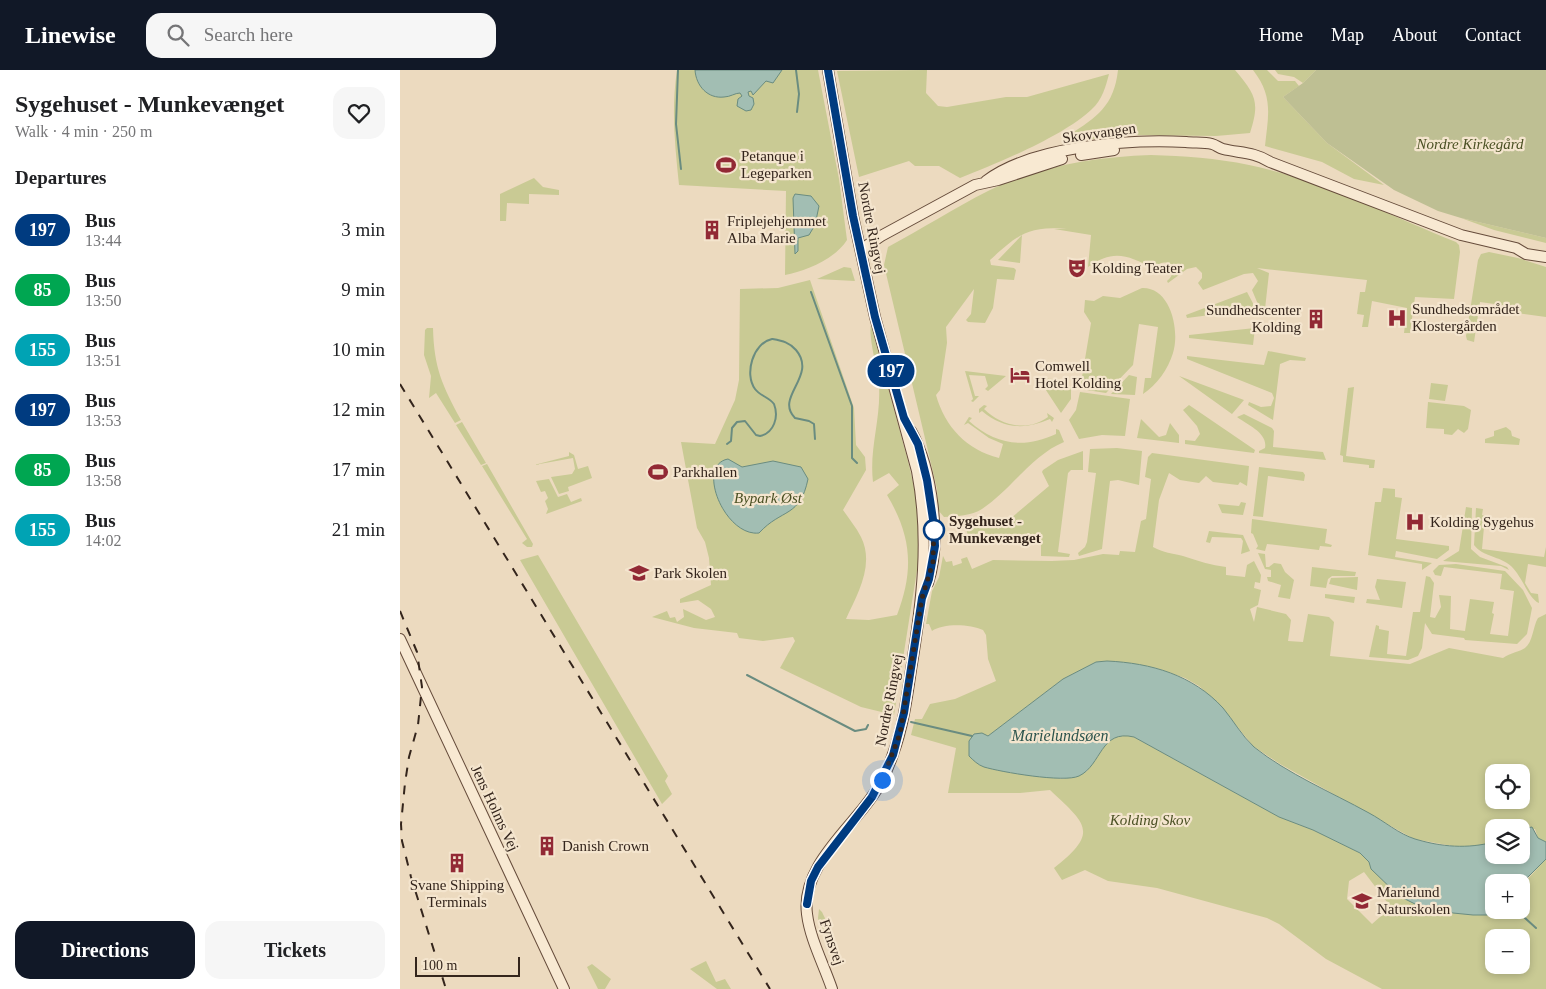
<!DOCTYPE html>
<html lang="en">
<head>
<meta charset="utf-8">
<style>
	body { margin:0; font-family:"Times New Roman",serif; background:#f6f6f6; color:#202124; height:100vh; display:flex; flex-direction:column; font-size:19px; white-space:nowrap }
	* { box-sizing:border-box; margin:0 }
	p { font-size:16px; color:#757577 }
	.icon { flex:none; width:28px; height:28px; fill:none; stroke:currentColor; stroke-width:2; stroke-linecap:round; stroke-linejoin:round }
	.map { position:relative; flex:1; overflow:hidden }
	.drawer { display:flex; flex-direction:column; background:#fff; width:400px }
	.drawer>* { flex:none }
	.badge { padding:0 10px; border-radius:16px; font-size:18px; line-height:32px }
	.buttons { position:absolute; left:1085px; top:694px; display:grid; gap:10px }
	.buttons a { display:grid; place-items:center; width:45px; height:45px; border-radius:10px; background:#fff; box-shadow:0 2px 8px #0003; font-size:25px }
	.scale { position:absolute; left:15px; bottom:12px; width:105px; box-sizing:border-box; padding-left:5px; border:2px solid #34251c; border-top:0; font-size:14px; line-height:18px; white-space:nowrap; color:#34251c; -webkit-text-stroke:4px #f4e5ce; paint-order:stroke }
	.you { position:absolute; width:25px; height:25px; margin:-12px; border:4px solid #fff; border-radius:50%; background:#1a73e8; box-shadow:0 0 0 8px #1a73e833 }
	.map>.badge { position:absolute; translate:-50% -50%; box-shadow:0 0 0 2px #fff }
	h2 { padding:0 15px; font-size:19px; line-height:45px }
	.round { display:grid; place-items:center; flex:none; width:52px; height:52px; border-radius:15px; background:#f6f6f6 }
	.overview { display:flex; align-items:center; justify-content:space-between; height:85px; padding:0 15px }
	h1 { font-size:24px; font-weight:700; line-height:38px }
	.primary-button { display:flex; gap:10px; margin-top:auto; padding:10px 15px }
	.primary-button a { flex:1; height:58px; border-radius:15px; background:#111827; color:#fff; font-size:20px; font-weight:700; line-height:58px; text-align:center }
	.primary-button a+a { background:#f6f6f6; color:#202124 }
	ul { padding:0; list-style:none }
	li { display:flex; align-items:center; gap:15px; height:60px; padding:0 15px }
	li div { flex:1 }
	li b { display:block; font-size:19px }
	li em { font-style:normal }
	li .badge { min-width:55px; font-weight:700; text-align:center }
	header { display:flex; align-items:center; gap:30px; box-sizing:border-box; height:70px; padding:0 25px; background:#111827; color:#fff }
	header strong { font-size:24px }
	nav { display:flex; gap:28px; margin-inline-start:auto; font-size:18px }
	.search { width:350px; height:45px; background:#f6f6f6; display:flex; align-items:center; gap:12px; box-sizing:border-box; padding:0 18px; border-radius:15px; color:#757577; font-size:19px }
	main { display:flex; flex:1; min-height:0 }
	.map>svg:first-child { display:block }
	.green { fill:#c9ca94; fill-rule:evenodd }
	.cemetery { fill:#bebf93 }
	.water { fill:#a2beb3; stroke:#6a8c80 }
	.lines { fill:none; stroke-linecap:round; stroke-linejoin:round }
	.stream { stroke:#6a8c80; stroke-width:2 }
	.secondary-casing { stroke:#664c3b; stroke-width:12 }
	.secondary { stroke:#f8e9d2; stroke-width:10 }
	.rail { stroke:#34251c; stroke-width:2; stroke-dasharray:9 9; stroke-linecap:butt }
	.line-casing { stroke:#fff; stroke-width:11 }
	.line { stroke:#003b80; stroke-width:8 }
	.walk { stroke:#34251c; stroke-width:5; stroke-dasharray:0 9 }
	.stop-dot { fill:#fff; stroke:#003b80; stroke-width:2.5 }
	.labels { text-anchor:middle; stroke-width:4.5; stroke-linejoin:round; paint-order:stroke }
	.street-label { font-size:15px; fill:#34251c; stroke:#f4e5ce }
	.park-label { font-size:15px; font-style:italic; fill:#4a5023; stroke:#f4e5ce }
	.poi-label { font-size:15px; fill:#34251c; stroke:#f4e5ce; text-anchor:start }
	.stop-label { font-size:15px; font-weight:bold; fill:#34251c; stroke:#f4e5ce; text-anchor:start }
	.water-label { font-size:16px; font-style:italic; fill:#2c544d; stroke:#f4e5ce }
</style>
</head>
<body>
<header>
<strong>Linewise</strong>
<div class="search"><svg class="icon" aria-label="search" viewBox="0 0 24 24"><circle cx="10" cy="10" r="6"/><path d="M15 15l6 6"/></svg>Search here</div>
<nav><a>Home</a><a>Map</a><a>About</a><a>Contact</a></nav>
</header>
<main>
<section class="drawer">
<div class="overview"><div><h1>Sygehuset - Munkevænget</h1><p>Walk · 4 min · 250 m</p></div><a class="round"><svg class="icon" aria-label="heart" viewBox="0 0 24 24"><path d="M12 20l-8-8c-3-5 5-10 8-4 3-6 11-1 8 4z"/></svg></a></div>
<h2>Departures</h2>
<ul>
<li><span class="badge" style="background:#003b80;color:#fff">197</span><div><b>Bus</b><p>13:44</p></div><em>3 min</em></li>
<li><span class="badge" style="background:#00a651;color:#fff">85</span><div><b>Bus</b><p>13:50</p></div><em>9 min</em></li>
<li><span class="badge" style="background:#00a3b4;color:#fff">155</span><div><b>Bus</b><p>13:51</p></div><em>10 min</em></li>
<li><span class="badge" style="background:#003b80;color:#fff">197</span><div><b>Bus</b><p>13:53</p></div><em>12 min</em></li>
<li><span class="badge" style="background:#00a651;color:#fff">85</span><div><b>Bus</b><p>13:58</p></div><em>17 min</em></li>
<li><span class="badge" style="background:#00a3b4;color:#fff">155</span><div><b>Bus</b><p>14:02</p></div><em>21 min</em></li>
</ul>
<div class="primary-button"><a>Directions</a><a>Tickets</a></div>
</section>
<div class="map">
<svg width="1146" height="919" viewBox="0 0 1146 919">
	<rect width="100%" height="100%" fill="#ecdabf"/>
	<path class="green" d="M277,0H418L439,109L447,170C435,189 406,201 385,205L386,121L279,115C275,76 271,40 277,0Z
		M527,0L526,23L538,36L547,37L606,27H627L709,4C706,16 702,30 692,39C664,66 598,93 560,108L539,96H515L509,91L459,107L437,1Z
		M718,0H835C856,25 860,32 850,63L816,66L731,65L673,71L669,65C697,47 714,36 718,0Z
		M853,0H867L878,11H895L899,16L883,27L927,73L984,115L954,109L922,92L865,76C868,46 874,27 853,0Z
		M875,0H916L903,13L894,7L878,4Z
		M751,85C784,86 816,88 849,95C921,110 989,145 1056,172L1059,175L1060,182L1054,229L1015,227L1010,263H1004L1007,238L972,231L968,257H962L964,245L957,244L960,222H965L967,210L857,198L869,203L865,239H860L852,220L858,211L853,203L844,204L803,220L798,213L802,208V203L796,197L787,199L768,213L767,211C773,206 774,201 770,194C763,191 758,193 754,199C728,185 713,179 688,197L691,165L654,159L667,158C626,157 619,164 590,190L591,195L614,198L616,200L614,210L597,209L593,238L585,253L568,252L566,250L571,244L574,219L546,257L547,273L540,320L536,325C545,357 567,380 599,388L603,374L589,368L568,353L564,355L569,347L572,348L569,351C596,375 624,379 656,364V359L659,360L664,372C632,385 611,420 582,439C572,446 556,446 544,447L538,440L537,419L484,195L488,177C522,159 554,138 588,121C638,96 695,87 751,85Z
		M134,108L143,117L159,120V125L129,124V134L107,133L106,151H100V124Z
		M1061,148L1146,168V173L1094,160Z
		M622,165L620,193L598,190Z
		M1089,182L1118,188L1146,197V247L1116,243V237L1080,232L1074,272L1067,270L1066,266L1078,190L1081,184Z
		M444,197L451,198L455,211L417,209Z
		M410,210L454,338L456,375L465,387L466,400L443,440C449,449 456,457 461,467C475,495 457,525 446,549L469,550L497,545C514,500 512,467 487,425L499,415L489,403L473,412C469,379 481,349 479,316C478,301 468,266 471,255L508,391L516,425L519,460L518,494L494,645L461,637L380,598L395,571L393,567L363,571L339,568L337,563L294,558L252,547L267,541L270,548L275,547L277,552L284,547L283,539L306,550L315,547L311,539L298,530L280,533V529L311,515L309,488L305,472L297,458L281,372L315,374L335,330L339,310L340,219L378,218Z
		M742,218C771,217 780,261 773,283C768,299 757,315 743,324L745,308H751L758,257L739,254L733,295L706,323L680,319L691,253L684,242L685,230L694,231L703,226L720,228Z
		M847,222L856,239L787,248L786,245Z
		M27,258H33C34,298 42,315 61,350L55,353L36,323L29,328L31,306L24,285L25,260Z
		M855,258L853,275L789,268V265Z
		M868,281L906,288L905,291L890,290L880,294L873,350L848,335L849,332L861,337L871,336L874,328L872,323L787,289V286L864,295Z
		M565,301L606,306L588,321L585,319L588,316L585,306L569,305L575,326H579L573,332L571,331L573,329Z
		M729,305L737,307L735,325L711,324Z
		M779,306L844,330L832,344Z
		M638,308L653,309V315L671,317V329L661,343Z
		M1031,313L1048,315L1045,331L1029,329Z
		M954,317L946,386L975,390L974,398H969V395L943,392V386L940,385L948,318Z
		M680,322L730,329L725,366L702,365L679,369L669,350L676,340Z
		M1028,332L1064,336L1071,340L1068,359L1064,363L1058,359L1052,365L1044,364V359L1026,358Z
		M584,335L587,336L584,339C601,356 628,362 648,347L647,343L654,348L652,352L650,349C625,360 603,359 582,341L579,343V339Z
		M789,335L855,380L854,383L785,374V370L795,371L800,364L797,356L783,340Z
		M844,344L872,358L874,361L873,377L923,382L926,390L859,383V381L865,378C868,363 848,355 837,347Z
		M741,349L759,367L766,365L770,353L779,365V373L737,368Z
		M62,352L86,393L81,395L56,355Z
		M1106,357L1111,361L1112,366L1120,369L1119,375L1085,373V369L1094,366V361Z
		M717,378L742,381L739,415L718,410L710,411L702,479L679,486L678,483L685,477L687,472L696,403L688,402L690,379Z
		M683,381V400H671L668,403L658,482L670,484L669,487L641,486V467H599V470L575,471L572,465L568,466L566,458L588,448L598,459L649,416L642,402L643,400L658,390Z
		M169,382L174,385L178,399L188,396L192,408L168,417L169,421L159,424L151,407L172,404L175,399L173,388L134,395L169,386Z
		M752,383L849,396L847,416L840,412L838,415L813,412L806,406L799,413L780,410L769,403L759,430L753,477C764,483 772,483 783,486C798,491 811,495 826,497V505L845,507L847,495L854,491L861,505L860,513L855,512L854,518L861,520L858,535L850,539L854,552L857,537L886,544L891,550L888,571L903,572L908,544L929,547L934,552L930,586L1010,594L1049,578L1103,588C1110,583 1121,581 1125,578C1133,572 1133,556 1138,548L1146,544V772L1138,768L1135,759L1094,758V772L1075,777H1058L1014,769L880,694L853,676L822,638L799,616L785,608L756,598L707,591L696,592L663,609L588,666L574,664L571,667L607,702L663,709L687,701L706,674L715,666L723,664L734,667L879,747L913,760L960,783L969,792L971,799L1043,842L1087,845L1121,840L1123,814L1146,789V919H982L926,889L879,854L867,848L757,818L708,811L685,800L662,810L654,798C700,762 686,754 650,720L620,723H548L556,678L511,665L515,649H522L530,634L555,629L596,611L588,589L586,565L583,560C570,554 543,553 532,561L529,554H526L532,521L539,507L543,486L546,492L552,491L553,496L562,493L561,489L567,487L572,499L593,490L652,491L674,490L703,484L719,485L720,481L735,482L741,451L746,449L751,409L745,407L748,387ZM1094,702H1121V730H1094ZM964,802L987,832L988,840L972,854L947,829L949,811ZM1094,868H1121V895H1094Z
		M87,394L133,474L132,477H127L122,473L127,469L82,396Z
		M859,397L903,402L905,405L904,411L868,406L863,447L853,446Z
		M149,409L158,427L167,424L171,432L181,428L182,431L146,444L148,439L145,431L148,428L145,421L141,422L136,411Z
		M983,418L995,419V427L1002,428L996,469L1049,476V480L1037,489L996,481L995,487L1032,493L1022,500V494L968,485L975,432H981Z
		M841,432L846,433L843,445L822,443L818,434L839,436Z
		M1066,437L1072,438L1071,479L1080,487L1107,497L1109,500L1101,496L1043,491L1059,481Z
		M1076,438L1083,439L1082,445L1085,446L1082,479L1144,487L1146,477V497L1128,494L1125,513L1131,523L1138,524L1139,533C1128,528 1122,506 1111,496C1100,486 1083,487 1074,475Z
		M852,449L927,459L925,473L932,475L931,477L920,476L919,480L867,474L865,481L856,479L858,476L853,464L851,463Z
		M809,461L843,465L850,481L841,484L843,471L841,468L812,467L810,473L806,472Z
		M858,483L865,484L866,497H869L874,493L881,494L885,502L894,510L890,529L878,527L881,515L868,511L867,507H871V500L865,499Z
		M138,485L268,706L265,711L272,724L262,734L120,490Z
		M1056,494L1105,501L1123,520L1132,538L1127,564L1117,574L1065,570L1064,568L1032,564L1025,553L1022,578L1018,586L1008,590L969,587L976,555L979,556V559L989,561L987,584L1006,586L1013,542H1020L1026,506L1030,507L1034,513L1030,547L1035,548L1041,537L1039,525L1051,526L1050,559L1065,561L1070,529L1094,532L1092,543L1094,544L1090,564L1108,566L1114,521L1100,519L1102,504L1044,497L1041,506L1035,505L1033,501L1039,495Z
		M912,497L956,502L955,506H932L928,509L926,518L910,516Z
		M958,507L957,520L929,514L931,508Z
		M977,509L1006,512L1002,538L966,533L967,529L980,530L975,517Z
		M925,524L955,527L954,533L925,528Z
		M419,839L422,842L433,865L426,867L425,863L421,862L418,848Z
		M306,891L316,912L325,909L331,919H317L290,899Z
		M192,894L211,909L205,919H198L187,897Z"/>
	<path class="cemetery" d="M916,0H1146V168L1061,148L1038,141L994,120L927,73L883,27L903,13Z"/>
	<path class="water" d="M295,0H382L373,13L366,11L353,25L351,21L348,22L349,26L353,28L354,34L351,40L346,41L337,36L338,29L342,26L340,23C335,23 330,27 324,27C308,29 296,16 295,0Z
		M395,124L411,126L419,136L415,155L409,165L398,168V181L395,184L393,128Z
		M328,389L342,397L373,391L401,397L408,409C400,448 382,438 359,463C325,467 295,395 328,389Z
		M707,591C751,593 793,605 823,638C833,650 842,666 854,677C888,704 931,722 969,743C984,751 999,764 1015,769C1042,777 1067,779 1094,772V785H1121V759L1132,757L1138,768L1146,772V789L1126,809L1121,819V812H1116L1109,809L1106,812H1094V829L1089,832L1090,835L1094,837V840H1111L1087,845H1073L1043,842L1015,834L999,826L971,799L969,792L960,783L913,760L879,747L734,667C700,659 702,695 679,706C664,713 601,702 584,697C578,695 573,690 569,686V671L574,664L582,663L588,666L663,609L696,592Z"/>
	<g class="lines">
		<path class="stream" d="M278,0L276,54L281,99
			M396,0L399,24L397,42
			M411,222L452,336V388L457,393
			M327,374L331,371L332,358L337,352L345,351L356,365L360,366C374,363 379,347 374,334C369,327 360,326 355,319C344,304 353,273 372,269C383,271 389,272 396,280C418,306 374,327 395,348L409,351L414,354L415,369
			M347,605L455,661L466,659L468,655
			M511,652L572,666
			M1116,840L1136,858"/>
		<defs>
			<path id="secondary" d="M428,0L453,146L475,247L517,401C530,468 522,532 511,600C507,628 503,657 493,684C488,699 481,715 471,728C447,762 401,798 407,844C410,869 424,895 432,919
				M681,85L714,80
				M586,111C632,76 729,69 786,72C794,73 804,72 812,74C816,75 819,78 823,79C839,83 855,82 870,92L1061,165L1116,178L1126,184L1146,187
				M462,179L481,166L575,115L598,110L662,89
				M511,361C532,399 542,471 528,513
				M0,569L164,919"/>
		</defs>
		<use href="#secondary" class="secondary-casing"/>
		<use href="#secondary" class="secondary"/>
		<path class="rail" d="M0,314L370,919
			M0,541L17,582L22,617L18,655L9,687L5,713L1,754L2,771L11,807L46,919"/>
	</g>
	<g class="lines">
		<defs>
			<path id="line" d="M407,834L411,811L418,797L472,727L493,685L504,643L522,528L529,509L535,476L534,456L527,410L518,374L504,348L475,247L453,146L428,0"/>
		</defs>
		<use href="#line" class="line-casing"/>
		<use href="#line" class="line"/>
		<path class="walk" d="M482,710L500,664L522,528L533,492L534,456V460"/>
	</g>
	<defs>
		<symbol id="stadium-bare" viewBox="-9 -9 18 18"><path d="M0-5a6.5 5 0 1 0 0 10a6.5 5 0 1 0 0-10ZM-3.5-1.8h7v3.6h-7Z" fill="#922935" stroke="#f4e5ce" stroke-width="2.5" paint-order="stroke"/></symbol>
		<symbol id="building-bare" viewBox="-9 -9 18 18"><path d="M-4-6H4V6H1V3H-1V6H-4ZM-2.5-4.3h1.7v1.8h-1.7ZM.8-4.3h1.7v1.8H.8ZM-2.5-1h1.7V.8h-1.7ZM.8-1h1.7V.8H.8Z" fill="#922935" stroke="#f4e5ce" stroke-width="2.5" paint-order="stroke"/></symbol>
		<symbol id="theatre-bare" viewBox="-9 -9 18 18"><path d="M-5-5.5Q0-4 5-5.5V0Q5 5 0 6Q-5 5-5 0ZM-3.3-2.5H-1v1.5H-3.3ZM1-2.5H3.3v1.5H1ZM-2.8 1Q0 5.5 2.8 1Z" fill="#922935" stroke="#f4e5ce" stroke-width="2.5" paint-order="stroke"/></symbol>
		<symbol id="hospital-bare" viewBox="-9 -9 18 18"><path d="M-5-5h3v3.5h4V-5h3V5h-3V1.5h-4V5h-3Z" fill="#922935" stroke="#f4e5ce" stroke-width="2.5" paint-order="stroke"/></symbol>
		<symbol id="hotel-bare" viewBox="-9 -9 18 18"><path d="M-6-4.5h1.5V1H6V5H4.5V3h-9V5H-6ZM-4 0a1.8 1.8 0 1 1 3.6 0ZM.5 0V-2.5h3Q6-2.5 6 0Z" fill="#922935" stroke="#f4e5ce" stroke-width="2.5" paint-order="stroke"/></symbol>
		<symbol id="school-bare" viewBox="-9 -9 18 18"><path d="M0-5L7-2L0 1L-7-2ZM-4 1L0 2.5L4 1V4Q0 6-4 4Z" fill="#922935" stroke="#f4e5ce" stroke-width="2.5" paint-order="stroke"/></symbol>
	</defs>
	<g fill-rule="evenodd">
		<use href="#stadium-bare" x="312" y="81" width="28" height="28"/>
		<use href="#building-bare" x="298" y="146" width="28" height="28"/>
		<use href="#theatre-bare" x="663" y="184" width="28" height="28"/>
		<use href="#hospital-bare" x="983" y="234" width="28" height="28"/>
		<use href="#building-bare" x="902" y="235" width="28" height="28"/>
		<use href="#hotel-bare" x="606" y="291" width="28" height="28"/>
		<use href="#stadium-bare" x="244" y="388" width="28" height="28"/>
		<use href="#hospital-bare" x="1001" y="438" width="28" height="28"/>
		<use href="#school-bare" x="225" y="489" width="28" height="28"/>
		<use href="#building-bare" x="133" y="762" width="28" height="28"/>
		<use href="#building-bare" x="43" y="779" width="28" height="28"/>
		<use href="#school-bare" x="948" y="817" width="28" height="28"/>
	</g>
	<circle class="stop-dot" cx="534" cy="460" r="10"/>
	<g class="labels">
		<g class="street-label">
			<text transform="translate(699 63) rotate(-8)" y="5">Skovvangen</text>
			<text transform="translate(472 158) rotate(79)" y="5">Nordre Ringvej</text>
			<text transform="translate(489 630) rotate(-79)" y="5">Nordre Ringvej</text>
			<text transform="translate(95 738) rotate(65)" y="5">Jens Holms Vej</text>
			<text transform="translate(432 872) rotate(71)" y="5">Fynsvej</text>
		</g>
		<g class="park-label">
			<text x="1070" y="79">Nordre Kirkegård</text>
			<text x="368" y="433">Bypark Øst</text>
			<text x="750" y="755">Kolding Skov</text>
		</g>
		<g class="poi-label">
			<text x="341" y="91">Petanque i<tspan x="341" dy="17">Legeparken</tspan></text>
			<text x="327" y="156">Friplejehjemmet<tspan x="327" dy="17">Alba Marie</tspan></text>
			<text x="692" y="203">Kolding Teater</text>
			<text x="1012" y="244">Sundhedsområdet<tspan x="1012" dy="17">Klostergården</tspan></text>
			<text x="901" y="245" text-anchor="end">Sundhedscenter<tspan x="901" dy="17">Kolding</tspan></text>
			<text x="635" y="301">Comwell<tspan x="635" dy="17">Hotel Kolding</tspan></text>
			<text x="273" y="407">Parkhallen</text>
			<text x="1030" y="457">Kolding Sygehus</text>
			<text x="254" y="508">Park Skolen</text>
			<text x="162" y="781">Danish Crown</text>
			<text x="57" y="820" text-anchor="middle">Svane Shipping<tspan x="57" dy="17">Terminals</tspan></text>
			<text x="977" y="827">Marielund<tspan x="977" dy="17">Naturskolen</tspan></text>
		</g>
		<g class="stop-label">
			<text x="549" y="456">Sygehuset -<tspan x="549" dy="17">Munkevænget</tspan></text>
		</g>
		<g class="water-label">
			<text x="660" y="671">Marielundsøen</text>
		</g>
	</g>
</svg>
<div class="buttons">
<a><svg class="icon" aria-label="locate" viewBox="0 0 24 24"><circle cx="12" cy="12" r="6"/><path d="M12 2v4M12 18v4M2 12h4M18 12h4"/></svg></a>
<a><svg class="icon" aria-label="layers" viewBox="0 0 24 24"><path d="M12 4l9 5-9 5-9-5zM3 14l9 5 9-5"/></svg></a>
<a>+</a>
<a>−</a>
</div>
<div class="scale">100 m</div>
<div class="you" style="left:482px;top:710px"></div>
<b class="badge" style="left:491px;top:301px;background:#003b80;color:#fff">197</b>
</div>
</main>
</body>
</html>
